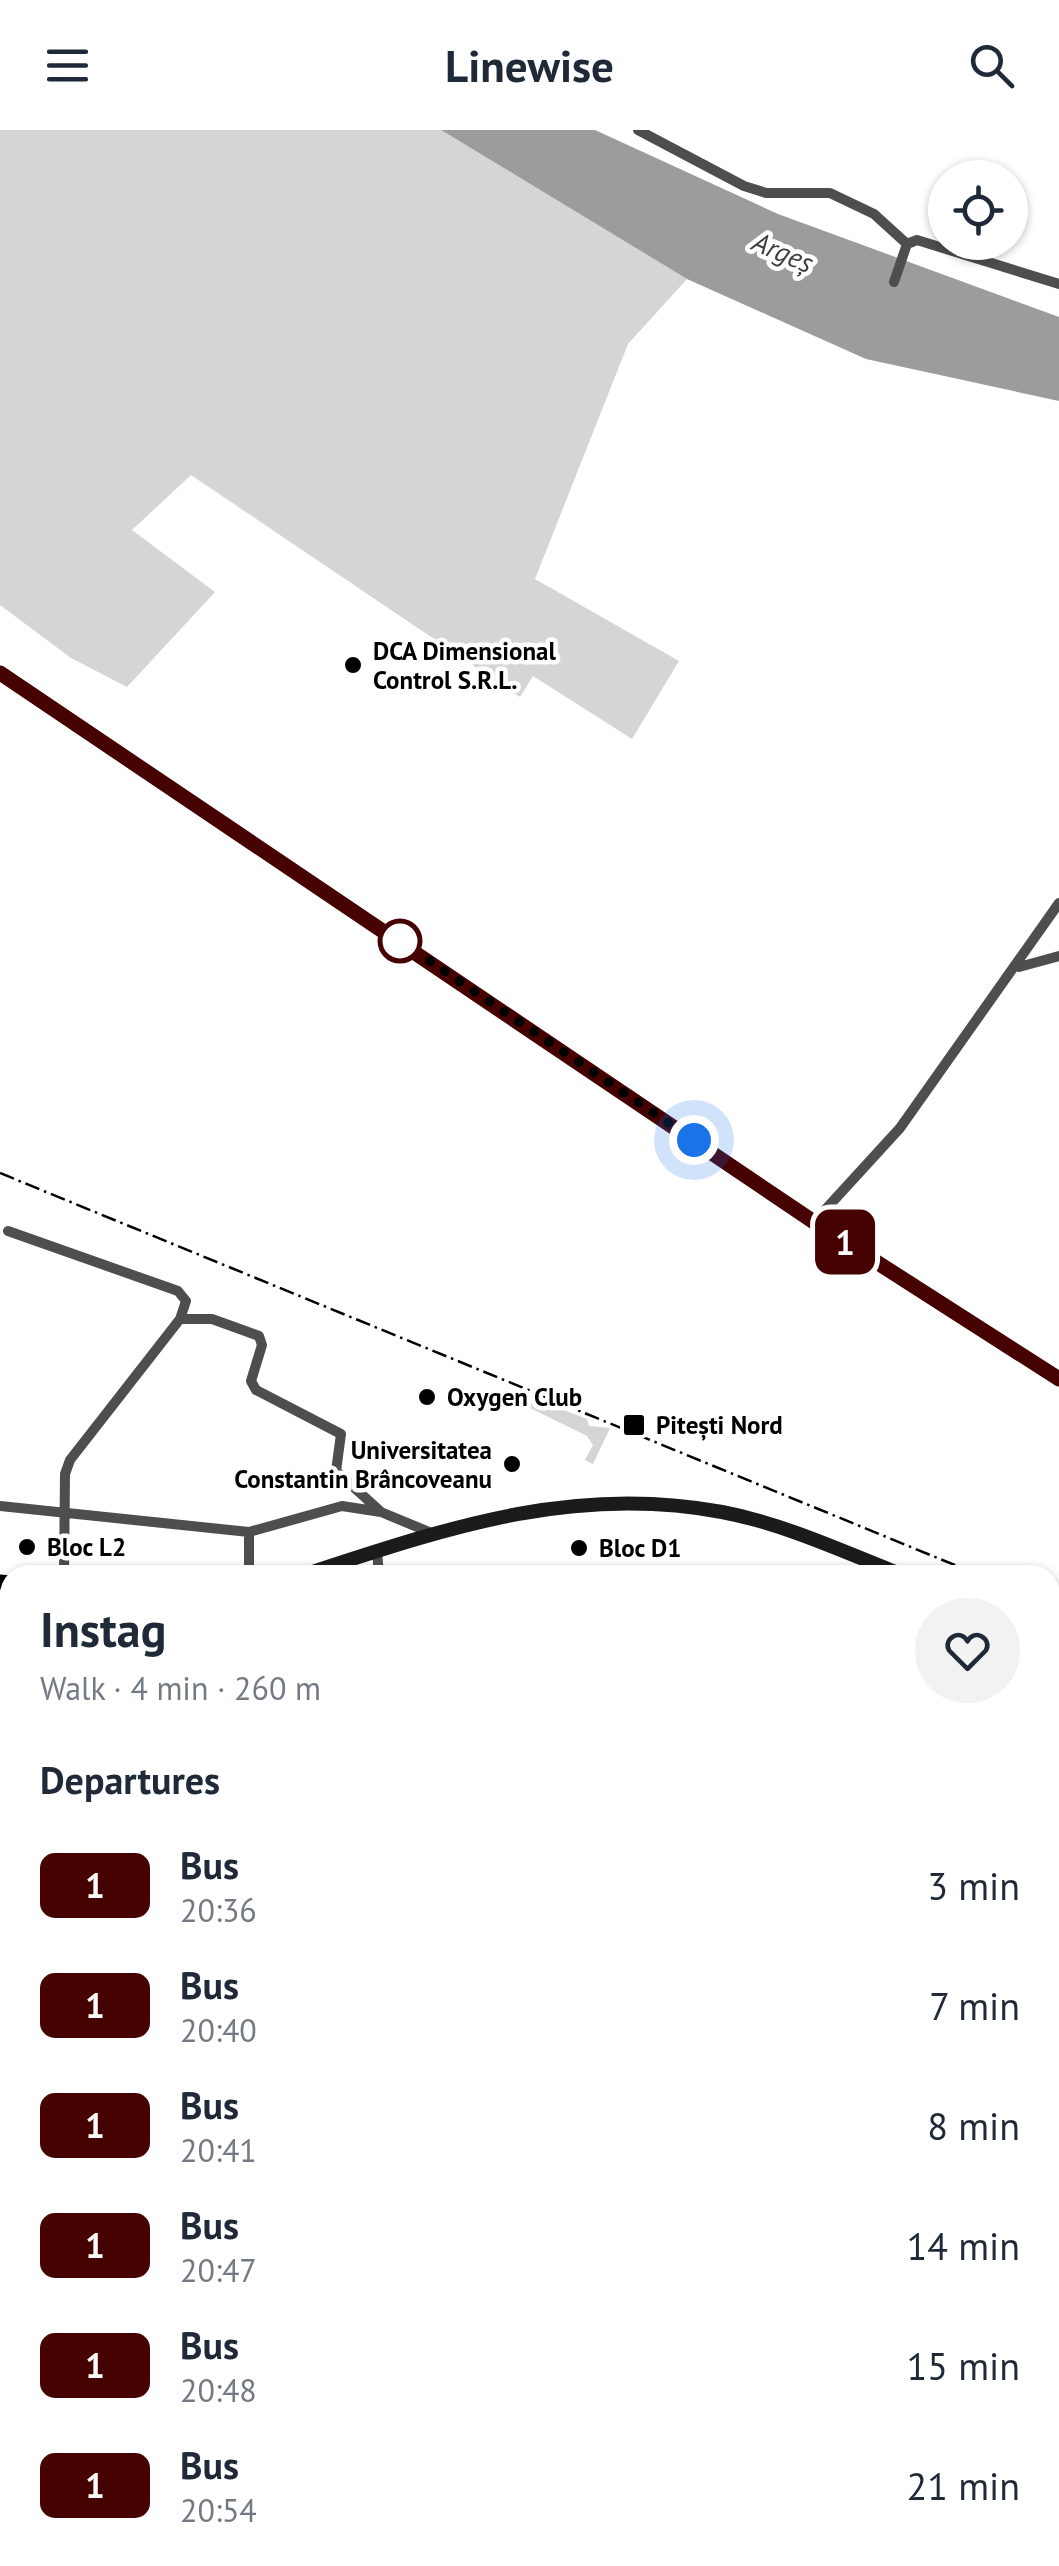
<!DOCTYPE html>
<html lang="en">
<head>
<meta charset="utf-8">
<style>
	body { margin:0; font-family:"PT Sans",sans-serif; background:#f2f2f3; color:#1f2937; height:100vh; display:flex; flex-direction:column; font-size:38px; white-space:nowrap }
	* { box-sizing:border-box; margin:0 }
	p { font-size:32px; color:#747a83 }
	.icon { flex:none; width:55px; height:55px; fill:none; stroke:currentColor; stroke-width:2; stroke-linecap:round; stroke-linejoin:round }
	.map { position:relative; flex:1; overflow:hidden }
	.details { position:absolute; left:0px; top:1435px; width:1060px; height:1002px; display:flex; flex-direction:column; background:#fff; border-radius:30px 30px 0 0; box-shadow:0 2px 8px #0004 }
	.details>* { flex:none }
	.badge { padding:0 20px; border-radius:15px; font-size:35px; line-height:65px }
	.buttons { position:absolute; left:928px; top:30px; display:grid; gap:20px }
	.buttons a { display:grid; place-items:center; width:100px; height:100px; border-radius:50%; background:#fff; box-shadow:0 2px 8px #0004; font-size:50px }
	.you { position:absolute; width:50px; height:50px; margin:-25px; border:8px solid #fff; border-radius:50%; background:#1a73e8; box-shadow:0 0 0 15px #1a73e833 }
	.map>.badge { position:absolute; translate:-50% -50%; box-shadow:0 0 0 5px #fff }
	h2 { padding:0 40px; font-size:38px; line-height:90px }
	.round { display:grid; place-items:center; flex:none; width:105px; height:105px; border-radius:52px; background:#f2f2f3 }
	.headline { display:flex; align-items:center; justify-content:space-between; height:170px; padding:0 40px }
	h1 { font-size:48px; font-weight:700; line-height:75px }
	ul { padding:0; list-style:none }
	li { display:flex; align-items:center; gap:30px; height:120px; padding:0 40px }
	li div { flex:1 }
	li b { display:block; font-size:38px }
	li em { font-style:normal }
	li .badge { min-width:110px; font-weight:700; text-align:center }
	header { display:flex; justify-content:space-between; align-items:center; height:130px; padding:0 40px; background:#fff; font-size:45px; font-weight:700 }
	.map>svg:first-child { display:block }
	.green { fill:#d5d5d5 }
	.water { fill:#9c9c9c }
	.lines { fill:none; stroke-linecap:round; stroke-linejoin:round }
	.street { stroke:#4e4e4e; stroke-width:10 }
	.secondary { stroke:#1b1b1b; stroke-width:14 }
	.primary { stroke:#000; stroke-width:15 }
	.rail { stroke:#000; stroke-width:2.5; stroke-dasharray:15 5 2.5 5; stroke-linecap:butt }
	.line-casing { stroke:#fff; stroke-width:22 }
	.line { stroke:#460101; stroke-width:15 }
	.walk { stroke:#000; stroke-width:10; stroke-dasharray:0 18 }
	.poi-dot { fill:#000; stroke:#fff; stroke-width:4 }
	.stop-dot { fill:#fff; stroke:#460101; stroke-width:5 }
	.labels { text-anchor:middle; stroke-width:9; stroke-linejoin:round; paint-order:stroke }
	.poi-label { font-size:25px; font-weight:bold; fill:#000; stroke:#fff; text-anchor:start }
	.water-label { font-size:28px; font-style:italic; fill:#3d3d3d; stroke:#fff }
</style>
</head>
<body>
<header><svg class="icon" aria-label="menu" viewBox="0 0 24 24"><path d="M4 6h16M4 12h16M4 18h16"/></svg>Linewise<svg class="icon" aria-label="search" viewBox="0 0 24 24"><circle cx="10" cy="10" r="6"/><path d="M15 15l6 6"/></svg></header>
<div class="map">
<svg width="1059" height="2436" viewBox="0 0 1059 2436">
	<rect width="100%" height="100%" fill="#fff"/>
	<path class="green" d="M0,0H441L687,149L628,214L535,449L679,531L632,609L533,546L520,567L191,345L132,400L215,462L127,557L71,528L0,475Z
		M533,1268L587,1289L589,1296L610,1298L593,1334L585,1330L593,1315L587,1306L524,1275Z"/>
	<path class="water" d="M441,0H595L778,84L1059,187V271L866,229L687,149Z"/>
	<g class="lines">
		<path class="street" d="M638,0L744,56L766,63H830L874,84L907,114
			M894,152L907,114L917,110L1059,154
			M1019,837L1059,826
			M814,1092L900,998L1059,773
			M8,1101L178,1161L186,1171L180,1189L70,1330L65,1344L64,1445
			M180,1189H212L259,1206L262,1215L251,1251L256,1260L341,1304L336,1341L381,1382
			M0,1376L249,1402L342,1376L381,1382L434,1404
			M377,1421L379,1445
			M249,1445V1402
			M0,1523H10
			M0,1611L10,1614
			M0,1628L10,1625
			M0,1816L10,1792
			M0,2200L10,2206
			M0,2242L10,2229
			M1050,2320L1059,2326
			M9,2436L15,2428L24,2436
			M176,2436L183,2428
			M490,2436L492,2428"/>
		<path class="secondary" d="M303,1445C444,1399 572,1354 722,1382C785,1394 844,1422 903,1445
			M1050,1506L1059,1510"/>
		<path class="primary" d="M0,543L814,1092L1059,1249
			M0,1452L10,1453
			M1050,2071L1059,2076"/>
		<path class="rail" d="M0,1043L979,1445
			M1050,1474L1059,1478"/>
	</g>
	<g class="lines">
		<defs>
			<path id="line" d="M0,543L814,1092L1059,1249"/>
		</defs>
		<use href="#line" class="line-casing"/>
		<use href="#line" class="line"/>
		<path class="walk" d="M400,811L694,1010"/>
	</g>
	<g class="poi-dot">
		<circle cx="353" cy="535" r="10"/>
		<circle cx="427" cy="1267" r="10"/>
		<rect x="622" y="1283" width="24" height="24" rx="5"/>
		<circle cx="512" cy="1334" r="10"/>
		<circle cx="27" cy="1417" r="10"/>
		<circle cx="579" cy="1418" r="10"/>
	</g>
	<circle class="stop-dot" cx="400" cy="811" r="20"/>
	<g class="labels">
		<g class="poi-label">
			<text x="373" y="530">DCA Dimensional<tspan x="373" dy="29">Control S.R.L.</tspan></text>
			<text x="447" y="1276">Oxygen Club</text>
			<text x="656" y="1304">Pitești Nord</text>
			<text x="492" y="1329" text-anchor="end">Universitatea<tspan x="492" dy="29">Constantin Brâncoveanu</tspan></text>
			<text x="47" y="1426">Bloc L2</text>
			<text x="599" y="1427">Bloc D1</text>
		</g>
		<g class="water-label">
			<text transform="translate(783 122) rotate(23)" y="10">Argeș</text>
		</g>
	</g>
</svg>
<div class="buttons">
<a><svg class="icon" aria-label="locate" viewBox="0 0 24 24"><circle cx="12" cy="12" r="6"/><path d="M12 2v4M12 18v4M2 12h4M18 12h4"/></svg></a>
</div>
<div class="you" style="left:694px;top:1010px"></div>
<b class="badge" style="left:845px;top:1112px;background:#460101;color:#fff">1</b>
<section class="details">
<div class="headline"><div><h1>Instag</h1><p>Walk · 4 min · 260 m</p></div><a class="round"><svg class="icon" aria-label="heart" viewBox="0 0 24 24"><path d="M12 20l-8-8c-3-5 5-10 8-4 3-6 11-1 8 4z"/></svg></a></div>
<h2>Departures</h2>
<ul>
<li><span class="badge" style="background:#460101;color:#fff">1</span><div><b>Bus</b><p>20:36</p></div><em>3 min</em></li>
<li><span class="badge" style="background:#460101;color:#fff">1</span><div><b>Bus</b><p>20:40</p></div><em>7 min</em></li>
<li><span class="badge" style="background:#460101;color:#fff">1</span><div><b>Bus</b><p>20:41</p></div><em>8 min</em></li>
<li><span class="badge" style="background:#460101;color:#fff">1</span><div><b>Bus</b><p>20:47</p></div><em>14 min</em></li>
<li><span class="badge" style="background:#460101;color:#fff">1</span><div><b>Bus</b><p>20:48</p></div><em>15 min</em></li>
<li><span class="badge" style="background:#460101;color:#fff">1</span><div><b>Bus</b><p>20:54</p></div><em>21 min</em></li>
</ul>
</section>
</div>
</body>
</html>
